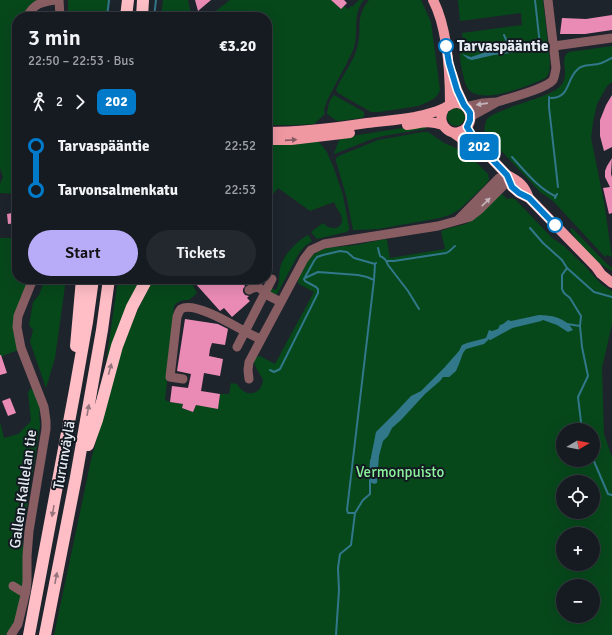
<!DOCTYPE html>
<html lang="en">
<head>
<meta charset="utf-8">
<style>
	body { margin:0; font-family:Signika,sans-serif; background:#23282e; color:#f1f3f6; height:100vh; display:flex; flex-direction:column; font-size:15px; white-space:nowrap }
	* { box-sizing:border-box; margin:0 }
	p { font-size:13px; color:#9ea1a5 }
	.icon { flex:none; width:22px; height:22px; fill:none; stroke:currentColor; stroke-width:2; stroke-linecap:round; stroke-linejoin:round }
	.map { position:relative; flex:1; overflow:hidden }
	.sheet { position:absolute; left:12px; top:12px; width:260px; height:272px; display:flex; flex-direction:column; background:#161b21; border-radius:16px; box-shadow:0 4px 16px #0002,0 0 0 1px #35393f }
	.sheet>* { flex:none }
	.badge { padding:0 8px; border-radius:6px; font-size:14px; line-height:26px }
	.needle { width:26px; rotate:80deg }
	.tools { position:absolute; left:556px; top:423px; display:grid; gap:8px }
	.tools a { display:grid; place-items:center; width:44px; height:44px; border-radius:50%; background:#161b21; box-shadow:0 4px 16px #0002,0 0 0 1px #35393f; font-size:20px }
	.map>.badge { position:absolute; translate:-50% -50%; box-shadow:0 0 0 2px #fff }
	.legs { display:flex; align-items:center; gap:6px; height:44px; padding:0 16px; font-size:13px }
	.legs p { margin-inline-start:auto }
	.head { display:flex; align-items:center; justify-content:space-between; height:68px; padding:0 16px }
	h1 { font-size:22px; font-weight:600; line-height:30px }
	.button { display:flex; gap:8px; margin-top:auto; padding:8px 16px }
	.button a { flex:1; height:46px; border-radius:24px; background:#b8abf7; color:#111; font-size:16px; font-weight:600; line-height:46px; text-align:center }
	.button a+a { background:#23282e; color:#f1f3f6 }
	ul { padding:0 16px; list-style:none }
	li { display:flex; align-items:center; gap:14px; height:44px; font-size:15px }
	li i { display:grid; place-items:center; width:6px; height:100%; margin:0 5px; background:currentColor }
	li i::after { content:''; width:10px; height:10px; margin:-5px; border:3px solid; border-radius:50%; background:#161b21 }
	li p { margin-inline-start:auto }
	li:first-child i { background:linear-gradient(#0000 50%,currentColor 0) }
	li:last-child i { background:linear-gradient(currentColor 50%,#0000 0) }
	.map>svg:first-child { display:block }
	.green { fill:#07481b; fill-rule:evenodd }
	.water { fill:#31788a }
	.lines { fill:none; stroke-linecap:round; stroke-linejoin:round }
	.stream { stroke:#31788a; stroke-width:2 }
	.building { fill:#ea8bb5 }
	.minor { stroke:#895e63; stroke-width:9 }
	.major { stroke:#f098a2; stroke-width:10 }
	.highway { stroke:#ffbec5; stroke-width:12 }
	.oneway { fill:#c1b3b9 }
	.oneway2 { fill:#825962 }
	.oneway3 { fill:#95747c }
	.line-1-casing { stroke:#fff; stroke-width:9 }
	.line-1 { stroke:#007ac9; stroke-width:6 }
	.stop-1-dot { fill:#fff; stroke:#007ac9; stroke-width:2 }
	.labels { text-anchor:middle; stroke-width:4; stroke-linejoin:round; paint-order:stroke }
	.stop-label { font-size:15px; font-weight:bold; fill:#e7ecf2; stroke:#141a22; text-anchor:start }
	.street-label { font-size:15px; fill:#e7ecf2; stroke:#141a22 }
	.park-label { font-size:15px; fill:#8bf39c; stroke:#141a22 }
</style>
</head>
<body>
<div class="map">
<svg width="612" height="635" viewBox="0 0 612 635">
	<rect width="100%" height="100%" fill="#1d242c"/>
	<path class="green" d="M0,0H37C30,4 25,9 22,17H17V194L0,193V184L3,177L0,168Z
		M68,0H110L106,17H68Z
		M163,0H188L191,14L194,17H161Z
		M230,0H331L341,9L344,6L348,9L351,6L352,7L359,0H364C352,13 359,32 354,48C352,54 348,59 346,65C339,77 333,89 327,101L324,110L325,114L314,124L294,125H267V17H208Z
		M369,0H421L431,22L440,90L438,94L435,98L428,102L418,106L406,108L379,112H371L338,93L336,90C342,75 353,63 357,48C363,29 354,18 369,0Z
		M458,0H543L550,63L549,72L546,78C530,85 475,109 466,85C464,80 459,58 460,54C460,52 462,50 463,48C464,44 463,38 462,33L522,25L521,13L460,21Z
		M612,46V82L607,86L597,104L593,122L591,138L604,202L612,257L607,255L605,257L553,201L540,192L489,138C488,136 486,135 485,133C484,129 485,121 488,118C491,115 495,114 499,112C516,104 536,100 554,91C576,78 556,60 569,52Z
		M334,95L364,112V116L362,118L337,121L327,114C328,107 329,99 334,95Z
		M447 117a9 9 0 1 1 18 0a9 9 0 1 1-18 0Z
		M427,124V127L425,129L383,136L372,139L337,153L335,154L334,153L340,138Z
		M423,132H428L444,143L454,147L459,150L478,164L488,174L489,180L486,184L461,208L452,214L440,218L378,229L355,230H353L347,199L336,161V158L341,155L378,140Z
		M318,141L327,152L331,162L332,163L343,195L349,228V230L346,232L317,239L311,232L323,223C329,230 342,231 342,219C342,214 336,208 334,202L310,211L278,188L267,202V144Z
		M502,194L507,199L513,198L516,200L552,238L564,246L584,265L601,284L612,291V324L602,368L604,434L612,457V635H54L91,460L122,348L135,316L153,279H197L192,284L197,293L189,300C182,300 178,301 174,306L170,355L165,400L170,402L183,404L182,408L193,412L196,405L218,408L220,394H229L231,383L237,384C245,398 261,396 263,380C261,374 246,358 260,356L275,364L314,292L299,284L298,282V279L310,257L319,251L326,248L356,245L385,239L387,240L390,258L445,249L441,231C451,226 462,227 471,221C483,215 490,200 502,194ZM563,430H593V460H563ZM563,482H593V512H563ZM563,534H593V564H563ZM563,586H593V616H563Z
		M572,228L607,264L612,268V271C594,262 581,247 570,230Z
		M308,235L312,241L304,247L298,255L277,294L275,295L270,292L271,288L276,290C281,281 278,278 280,269C282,256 297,241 308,235Z
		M0,238H17V279H31L14,323L18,350L0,357Z
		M45,279H66L55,358L46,388L30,342L33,330L29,325L33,302L39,295Z
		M118,279H143L106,363Z
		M34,388L42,410L39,411L40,426L22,539L23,546L24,579L17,619L9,635H0V422L4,438L18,434L31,421L28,393L30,389Z"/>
	<path class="water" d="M514,43H516L519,45V49L517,52L494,55L472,60L468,59L462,54L471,57Z
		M539,315C552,315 566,318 573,330L568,332L557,325L543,320L512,327L489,339L484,344L466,349L463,353L459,364L456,371L449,377H443L440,381L425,394L401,420L392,428L388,436L383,441L379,456L377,483L374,484L370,482L371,457L376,432L396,412L411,396L421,391L444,368L459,351L462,345L467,343L486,338L489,330L492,331L498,329L500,325L503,324L508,320L511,321Z"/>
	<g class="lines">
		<path class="stream" d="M535,0L540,45L542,51
			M107,17L109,0
			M154,17L156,0
			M504,35L508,44
			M549,97V107L558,187
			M551,98C570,98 566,80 577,70C582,64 590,66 598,64C603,63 607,60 612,58
			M512,157C524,170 538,188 555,196
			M555,198L557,194
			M530,228L543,243L562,260L567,268L594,292L612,297
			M378,248L380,256
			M380,256C385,258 386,260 388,265L408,291L419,309
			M387,261H394L446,253C450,252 452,248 455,246
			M567,268L562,275V289L564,293L570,298L581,316L580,326L582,347L588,376L578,397L582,430
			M305,278L318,272L358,275L367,277L374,280
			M567,324L580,326
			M490,339L512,327L541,320
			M270,370L274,372L280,369L318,293V289L316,287L305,281L304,279L314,261L317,257L323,255L340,251L347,252L354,258L375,264
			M593,459L608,494L612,495
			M370,476L371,460
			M355,513H348L347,510L374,280L375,264L376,263
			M336,635L339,590L338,568L340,554L351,545L355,513L363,500L370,494V480"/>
	</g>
	<path class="building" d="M195,0H211L198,11Z
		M331,0H344L347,3L341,9Z
		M612,15V30L585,34H560L562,18L586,19Z
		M612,95V147L604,151L600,136V120L606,105Z
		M612,158L611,174L612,177V213L609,214L603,188L610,187L605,177V171L607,166Z
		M17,212V223L8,224L7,214Z
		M197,279H239L245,286L243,289V292L245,295L249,296L247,298L250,301L232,317L224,308L220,311L194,282Z
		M185,319L218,324L228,329L225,345L212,343L210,349L209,356L223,359L220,376L204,373L201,391L220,394L218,409L196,405L193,412L182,408L183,404L170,402L172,386L188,388L191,374L177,371Z
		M0,355H1L7,373L0,375Z
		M10,398L16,413L8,416L2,401Z"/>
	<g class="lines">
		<path class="minor" d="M59,0L60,17
			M27,17C34,3 42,2 56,0
			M554,46L612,38
			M497,102C509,98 546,89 553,80C555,76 555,72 556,68L548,0
			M465,107L483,103L497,102L470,117
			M249,290C260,284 261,290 269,296C273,298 277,300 281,302
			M237,347L272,279
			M183,379L170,377L177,317C178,314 179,311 181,309C194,301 233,325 244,331C250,334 255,337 261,339
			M249,379L248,370L249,362L304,259L311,250L324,244L438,226L470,217L479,210L505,184L507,175L499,178L458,220
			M13,586L21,591H26
			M11,635L18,624L26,591L27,581V556L29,531L46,429V421L44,407L21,348L17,327L18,316L33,279"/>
		<path class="major" d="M433,0C448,29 450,71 450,104
			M452,74L457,90L464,105
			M407,125C422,123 428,120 443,125
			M267,132C301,132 334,128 367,123C383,121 399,120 415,117C424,115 433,113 442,109C448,107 450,102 458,103C469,105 474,118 467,127C455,141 434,126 444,109
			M452,132L472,146L480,148L489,156L507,175L512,187L519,193L529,198L596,267L601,274L612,283
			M267,140H291L350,133
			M507,175C520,182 524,185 529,198"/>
		<path class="highway" d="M126,17L128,0
			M142,17L143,0
			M76,346L82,279
			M88,445L97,420L117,346L132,307L147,279
			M29,635L75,390L87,322L93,279
			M45,635L76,477L102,330L109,279"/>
	</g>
	<defs><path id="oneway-solid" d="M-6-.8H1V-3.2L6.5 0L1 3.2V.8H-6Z"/></defs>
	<g class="oneway">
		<use href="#oneway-solid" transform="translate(482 104) rotate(172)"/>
		<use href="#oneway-solid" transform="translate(486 202) rotate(-44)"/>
	</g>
	<use class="oneway2" href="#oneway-solid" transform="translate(291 140) rotate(-4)"/>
	<g class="oneway3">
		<use href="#oneway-solid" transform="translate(110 369) rotate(-75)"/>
		<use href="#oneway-solid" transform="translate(88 410) rotate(-80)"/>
		<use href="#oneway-solid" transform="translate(53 511) rotate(100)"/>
		<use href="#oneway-solid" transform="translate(56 578) rotate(-79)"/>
	</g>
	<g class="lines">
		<defs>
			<path id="line-1" d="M446,46L449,63L457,90L464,105L468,110L470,113V120L467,127L480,148L489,156L507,175L512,187L519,193L529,198L555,225"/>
		</defs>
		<use href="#line-1" class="line-1-casing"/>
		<use href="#line-1" class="line-1"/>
	</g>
	<g class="stop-1-dot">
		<circle cx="446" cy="46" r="7"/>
		<circle cx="555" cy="225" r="7"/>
	</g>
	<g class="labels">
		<g class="stop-label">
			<text x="457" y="51">Tarvaspääntie</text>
		</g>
		<g class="street-label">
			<text transform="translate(64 455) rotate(-80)" y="5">Turunväylä</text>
			<text transform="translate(23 489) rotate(-82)" y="5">Gallen-Kallelan tie</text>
		</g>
		<g class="park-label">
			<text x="400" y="477">Vermonpuisto</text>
		</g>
	</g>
</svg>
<div class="tools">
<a><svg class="needle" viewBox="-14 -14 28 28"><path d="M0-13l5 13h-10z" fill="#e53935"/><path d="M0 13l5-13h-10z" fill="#9ea1a5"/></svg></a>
<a><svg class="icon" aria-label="locate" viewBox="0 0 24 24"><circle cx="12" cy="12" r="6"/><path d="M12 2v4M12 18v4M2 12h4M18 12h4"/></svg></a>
<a>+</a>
<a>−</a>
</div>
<b class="badge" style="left:479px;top:147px;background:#007ac9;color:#fff">202</b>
<section class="sheet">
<div class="head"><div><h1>3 min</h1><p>22:50 – 22:53 · Bus</p></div><b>€3.20</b></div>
<div class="legs"><svg class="icon" aria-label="walk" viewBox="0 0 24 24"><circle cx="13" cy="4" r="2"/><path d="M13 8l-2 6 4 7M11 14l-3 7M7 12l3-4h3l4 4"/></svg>2<svg class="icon" aria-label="forward" viewBox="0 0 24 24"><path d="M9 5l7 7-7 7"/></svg><b class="badge" style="background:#007ac9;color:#fff">202</b></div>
<ul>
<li><i style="color:#007ac9"></i><b>Tarvaspääntie</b><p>22:52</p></li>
<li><i style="color:#007ac9"></i><b>Tarvonsalmenkatu</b><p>22:53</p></li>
</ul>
<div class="button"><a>Start</a><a>Tickets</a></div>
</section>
</div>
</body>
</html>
